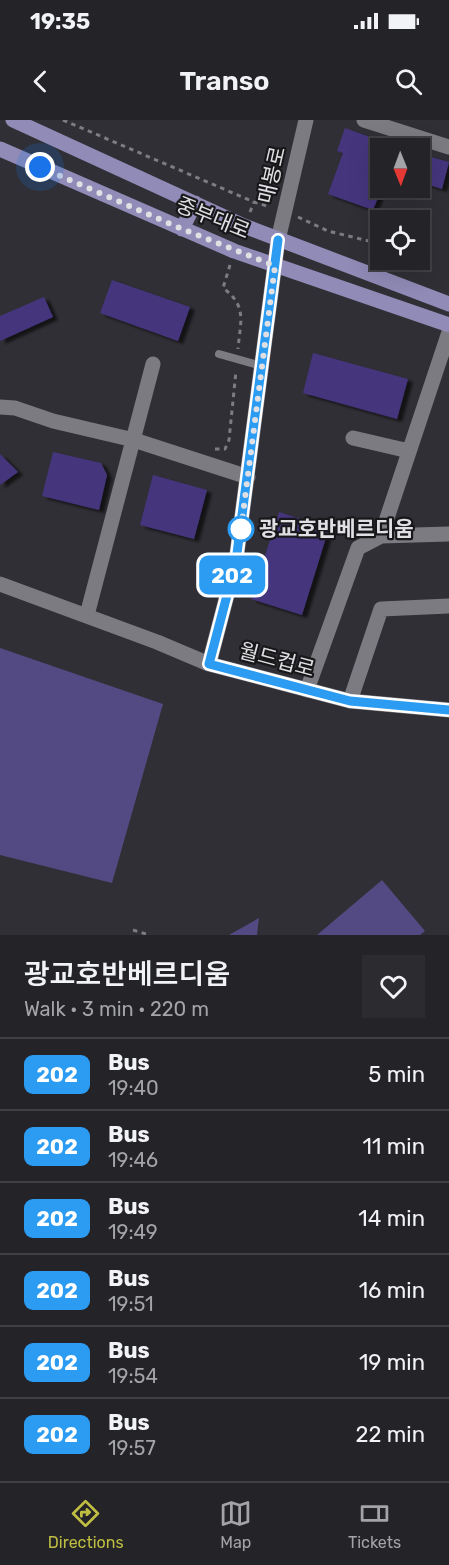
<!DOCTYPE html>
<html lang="en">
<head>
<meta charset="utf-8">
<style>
	body { margin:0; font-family:Rubik,"Noto Sans KR",sans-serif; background:#2c2b30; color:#f1f3f6; height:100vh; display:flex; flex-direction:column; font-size:22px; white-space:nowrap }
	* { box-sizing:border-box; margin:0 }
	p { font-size:20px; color:#a3a4a8 }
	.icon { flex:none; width:33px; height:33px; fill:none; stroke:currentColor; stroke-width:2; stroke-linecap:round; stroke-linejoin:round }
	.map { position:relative; height:815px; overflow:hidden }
	.panel { display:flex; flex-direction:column; background:#242328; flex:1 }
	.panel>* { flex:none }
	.badge { padding:0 12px; border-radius:9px; font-size:21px; line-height:39px }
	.needle { width:39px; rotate:179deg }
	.tools { position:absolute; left:370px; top:18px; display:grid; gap:12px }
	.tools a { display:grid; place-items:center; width:60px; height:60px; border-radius:0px; background:#242328; box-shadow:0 6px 24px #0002,0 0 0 2px #414045; font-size:30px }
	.you { position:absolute; width:30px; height:30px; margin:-15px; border:4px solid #fff; border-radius:50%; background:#1a73e8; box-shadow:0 0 0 9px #1a73e833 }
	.map>.badge { position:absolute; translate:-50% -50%; box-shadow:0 0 0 3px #fff }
	.round { display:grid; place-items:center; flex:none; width:63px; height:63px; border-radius:0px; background:#2c2b30 }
	.head { display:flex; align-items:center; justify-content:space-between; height:102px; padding:0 24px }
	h1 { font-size:28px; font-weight:600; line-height:45px }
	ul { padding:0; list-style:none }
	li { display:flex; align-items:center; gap:18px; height:72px; padding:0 24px; border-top:2px solid #414045 }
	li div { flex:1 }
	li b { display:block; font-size:22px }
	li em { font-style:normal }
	li .badge { min-width:66px; font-weight:700; text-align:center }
	.status { display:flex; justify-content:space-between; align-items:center; height:42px; padding:0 30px; background:#242328; direction:ltr }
	.status svg { height:16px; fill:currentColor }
	header { display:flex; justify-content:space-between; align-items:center; height:78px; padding:0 24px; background:#242328; font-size:27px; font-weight:600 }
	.menu { display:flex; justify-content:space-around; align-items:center; height:84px; border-top:2px solid #414045; background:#242328; font-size:16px; color:#a3a4a8 }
	.menu a { display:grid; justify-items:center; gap:3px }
	.menu .active { color:#bfbe42 }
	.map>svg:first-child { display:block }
	.green { fill:#534a83 }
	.building { fill:#44357d; filter:url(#shadow) }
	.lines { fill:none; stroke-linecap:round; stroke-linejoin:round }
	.path { stroke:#7d7c81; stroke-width:3; stroke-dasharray:4.5 4.5; stroke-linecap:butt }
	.lane { stroke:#7c7b82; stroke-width:8 }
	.street { stroke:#7c7b82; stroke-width:15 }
	.secondary { stroke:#7c7b82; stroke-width:15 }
	.primary { stroke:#908bb7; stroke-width:15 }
	.line-casing { stroke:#fff; stroke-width:14 }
	.line { stroke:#2c9cf2; stroke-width:9 }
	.walk { stroke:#e0e0e4; stroke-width:6; stroke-dasharray:0 10.8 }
	.stop-dot { fill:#fff; stroke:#2c9cf2; stroke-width:3 }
	.labels { text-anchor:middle; stroke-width:4.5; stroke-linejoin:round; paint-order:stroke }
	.street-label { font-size:21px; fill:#e0e0e4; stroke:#18181a }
	.stop-label { font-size:21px; font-weight:bold; fill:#e0e0e4; stroke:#18181a; text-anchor:start }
</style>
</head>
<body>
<div class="status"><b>19:35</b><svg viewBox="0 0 49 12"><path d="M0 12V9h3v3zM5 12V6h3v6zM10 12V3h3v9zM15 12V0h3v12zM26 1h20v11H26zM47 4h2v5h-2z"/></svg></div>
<header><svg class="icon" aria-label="back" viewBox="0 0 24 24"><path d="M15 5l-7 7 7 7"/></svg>Transo<svg class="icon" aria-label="search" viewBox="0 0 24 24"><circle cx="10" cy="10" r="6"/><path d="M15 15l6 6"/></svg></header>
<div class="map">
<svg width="449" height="815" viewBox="0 0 449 815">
	<defs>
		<filter id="shadow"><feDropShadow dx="5" dy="3" stdDeviation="1.5" flood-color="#0009"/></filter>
	</defs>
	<rect width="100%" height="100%" fill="#302f35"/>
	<path class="green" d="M0,528L163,584L112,763L0,735Z
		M382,760L425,811L420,815H317Z
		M259,798L257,815H229Z"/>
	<path class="building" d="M345,8L381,21V70L373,90L328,74L343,33L337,31Z
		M420,34L449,42L442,69L420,62Z
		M112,160L190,187L178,221L100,193Z
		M44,177L53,197L0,221V196Z
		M313,233L408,259L397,299L303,273Z
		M53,332L101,343L107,355L99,390L42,376Z
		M0,334L18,352L0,365Z
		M153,355L207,370L194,419L140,405Z
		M279,392L329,408L302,495L251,479Z"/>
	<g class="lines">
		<path class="path" d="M63,0L254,82L270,87
			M250,92L254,82
			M298,97L328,111L381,124
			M230,145L223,168C248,186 240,203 238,229
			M215,329H225L229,320L236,251
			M133,810L149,815"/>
		<path class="lane" d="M219,234L262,246"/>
		<path class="street" d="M364,0L449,27
			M449,212L381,416L449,414
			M0,287L15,288L53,301L134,320L248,357
			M353,318L409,331
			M87,495L153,244
			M307,570L358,428L381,416
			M350,581L381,489L449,486"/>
		<path class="secondary" d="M0,464L157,522L209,544L350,581L449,590
			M209,544L236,441L278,120L306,0"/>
		<path class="primary" d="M13,0L244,106L449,184
			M0,29L234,131L449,205
			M182,109L195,83"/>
	</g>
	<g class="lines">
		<defs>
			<path id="line" d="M278,120L236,441L209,544L350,581L449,590"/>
		</defs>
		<use href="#line" class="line-casing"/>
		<use href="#line" class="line"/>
		<path class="walk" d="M40,47L182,109L275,146L241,409"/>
	</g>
	<circle class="stop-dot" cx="241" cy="409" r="12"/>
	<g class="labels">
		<g class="street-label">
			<text transform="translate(272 55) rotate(-77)" y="7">매봉로</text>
			<text transform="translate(213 98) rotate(22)" y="7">중부대로</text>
			<text transform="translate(277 540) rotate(15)" y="7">월드컵로</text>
		</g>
		<g class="stop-label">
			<text x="259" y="416">광교호반베르디움</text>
		</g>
	</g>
</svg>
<div class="tools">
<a><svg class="needle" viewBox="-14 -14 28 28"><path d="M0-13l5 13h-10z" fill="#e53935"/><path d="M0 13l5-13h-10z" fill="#a3a4a8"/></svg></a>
<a><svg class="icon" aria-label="locate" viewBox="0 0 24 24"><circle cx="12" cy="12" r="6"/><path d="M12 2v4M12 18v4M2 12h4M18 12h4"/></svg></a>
</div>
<div class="you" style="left:40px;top:47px"></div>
<b class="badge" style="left:232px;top:455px;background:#2c9cf2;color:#fff">202</b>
</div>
<section class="panel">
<div class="head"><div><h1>광교호반베르디움</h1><p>Walk · 3 min · 220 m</p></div><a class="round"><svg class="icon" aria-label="heart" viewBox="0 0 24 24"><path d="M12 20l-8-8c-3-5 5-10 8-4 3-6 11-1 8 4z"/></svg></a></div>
<ul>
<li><span class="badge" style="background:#2c9cf2;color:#fff">202</span><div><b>Bus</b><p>19:40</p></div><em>5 min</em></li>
<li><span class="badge" style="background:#2c9cf2;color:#fff">202</span><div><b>Bus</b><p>19:46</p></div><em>11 min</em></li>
<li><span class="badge" style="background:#2c9cf2;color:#fff">202</span><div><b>Bus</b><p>19:49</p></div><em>14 min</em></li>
<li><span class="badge" style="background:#2c9cf2;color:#fff">202</span><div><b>Bus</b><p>19:51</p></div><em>16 min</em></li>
<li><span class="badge" style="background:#2c9cf2;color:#fff">202</span><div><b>Bus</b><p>19:54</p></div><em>19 min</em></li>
<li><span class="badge" style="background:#2c9cf2;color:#fff">202</span><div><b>Bus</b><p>19:57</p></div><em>22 min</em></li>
</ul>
</section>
<nav class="menu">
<a class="active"><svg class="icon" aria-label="directions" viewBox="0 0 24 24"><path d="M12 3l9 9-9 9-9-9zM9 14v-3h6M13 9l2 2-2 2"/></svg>Directions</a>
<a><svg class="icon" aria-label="map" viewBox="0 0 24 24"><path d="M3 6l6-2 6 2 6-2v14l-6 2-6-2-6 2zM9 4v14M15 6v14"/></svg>Map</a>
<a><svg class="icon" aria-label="tickets" viewBox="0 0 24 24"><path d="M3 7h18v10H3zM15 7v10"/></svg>Tickets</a>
</nav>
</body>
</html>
